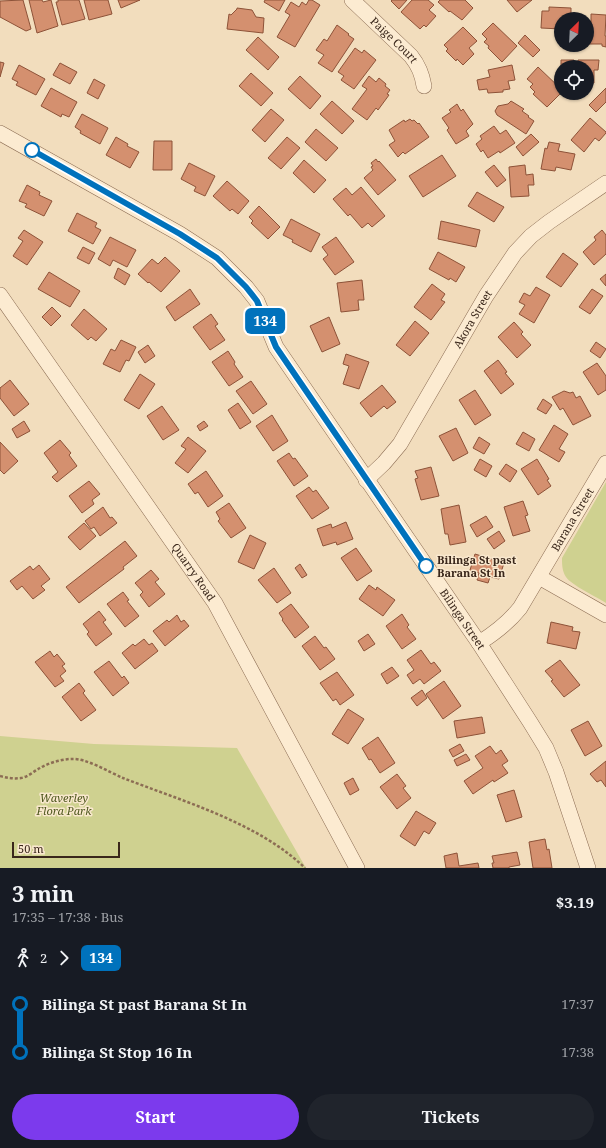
<!DOCTYPE html>
<html lang="en">
<head>
<meta charset="utf-8">
<style>
	body { margin:0; font-family:"Noto Serif",serif; background:#20242c; color:#f1f3f6; height:100vh; display:flex; flex-direction:column; font-size:15px; white-space:nowrap }
	* { box-sizing:border-box; margin:0 }
	p { font-size:13px; color:#9ea1a6 }
	.icon { flex:none; width:22px; height:22px; fill:none; stroke:currentColor; stroke-width:2; stroke-linecap:round; stroke-linejoin:round }
	.map { position:relative; height:868px; overflow:hidden }
	.panel { display:flex; flex-direction:column; background:#171b24; flex:1 }
	.panel>* { flex:none }
	.badge { padding:0 8px; border-radius:6px; font-size:14px; line-height:26px }
	.needle { width:26px; rotate:24deg }
	.controls { position:absolute; left:554px; top:12px; display:grid; gap:8px }
	.controls a { display:grid; place-items:center; width:40px; height:40px; border-radius:50%; background:#171b24; box-shadow:0 1px 3px #0004; font-size:20px }
	.scale { position:absolute; left:12px; bottom:10px; width:108px; box-sizing:border-box; padding-left:4px; border:2px solid #3a271b; border-top:0; font-size:11px; line-height:14px; white-space:nowrap; color:#3a271b; -webkit-text-stroke:3px #f9e8ce; paint-order:stroke }
	.map>.badge { position:absolute; translate:-50% -50%; box-shadow:0 0 0 2px #fff }
	.legs { display:flex; align-items:center; gap:6px; height:44px; padding:0 12px; font-size:13px }
	.legs p { margin-inline-start:auto }
	.headline { display:flex; align-items:center; justify-content:space-between; height:68px; padding:0 12px }
	h1 { font-size:22px; font-weight:700; line-height:30px }
	.primary-button { display:flex; gap:8px; margin-top:auto; padding:8px 12px }
	.primary-button a { flex:1; height:46px; border-radius:24px; background:#7c3aed; color:#fff; font-size:16px; font-weight:700; line-height:46px; text-align:center }
	.primary-button a+a { background:#20242c; color:#f1f3f6 }
	ul { padding:0 12px; list-style:none }
	li { display:flex; align-items:center; gap:14px; height:48px; font-size:15px }
	li i { display:grid; place-items:center; width:6px; height:100%; margin:0 5px; background:currentColor }
	li i::after { content:''; width:10px; height:10px; margin:-5px; border:3px solid; border-radius:50%; background:#171b24 }
	li p { margin-inline-start:auto }
	li:first-child i { background:linear-gradient(#0000 50%,currentColor 0) }
	li:last-child i { background:linear-gradient(currentColor 50%,#0000 0) }
	.map>svg:first-child { display:block }
	.green { fill:#cfd190 }
	.building { fill:#d4906f; stroke:#8d5238 }
	.lines { fill:none; stroke-linecap:round; stroke-linejoin:round }
	.minor-casing { stroke:#8c6d54; stroke-width:16 }
	.path { stroke:#8c6d54; stroke-width:2.5; stroke-dasharray:3 2; stroke-linecap:butt }
	.minor { stroke:#fcebd1; stroke-width:15 }
	.line-1-casing { stroke:#fff; stroke-width:9 }
	.line-1 { stroke:#0072bc; stroke-width:6 }
	.stop-1-dot { fill:#fff; stroke:#0072bc; stroke-width:2 }
	.labels { text-anchor:middle; stroke-width:3; stroke-linejoin:round; paint-order:stroke }
	.street-label { font-size:11px; fill:#3a271b; stroke:#f9e8ce }
	.stop-label { font-size:11px; font-weight:bold; fill:#3a271b; stroke:#f9e8ce; text-anchor:start }
	.park-label { font-size:11px; font-style:italic; fill:#4f581f; stroke:#f9e8ce }
</style>
</head>
<body>
<div class="map">
<svg width="606" height="868" viewBox="0 0 606 868">
	<rect width="100%" height="100%" fill="#f2ddbd"/>
	<path class="green" d="M606,482V603C597,597 571,585 566,577C562,571 562,564 562,558Z
		M0,736L94,744L237,748L306,868H0Z"/>
	<path class="building" d="M23,0L31,29L26,31L0,17V1Z
		M29,0H42L43,2L51,0L58,26L37,33Z
		M58,0H79L85,19L62,25L56,2H58Z
		M84,0H108L112,14L89,20Z
		M118,0H140L121,8Z
		M265,0H285L279,11L264,2Z
		M309,0H312L320,5L295,47L277,37L290,15L285,12L291,2L299,7L302,2L306,5Z
		M392,0H407L399,9L391,1Z
		M412,0H428L434,5L429,10L436,16L426,27L424,25L420,29L401,12Z
		M440,0H465L473,8L462,20L450,11L449,12L438,2Z
		M507,0H532L517,12Z
		M549,7L571,8V19H561V29L541,28L542,11H549Z
		M237,8L252,10L256,17L264,18L263,33L227,29L229,14L231,15L237,9Z
		M591,14L606,15L605,36H606V47L602,46V44H587V28H591Z
		M493,23L517,46L502,62L488,48L489,46L484,42L487,39L482,34Z
		M337,25L349,34L348,35L354,39L332,72L318,63L324,55L316,50L324,39L327,41Z
		M463,27L477,41L469,48L474,54L463,65L457,59L456,61L446,51L448,49L444,45Z
		M525,35L540,50L533,57L518,43Z
		M258,37L279,57L268,70L246,50Z
		M355,48L362,53L364,50L376,60L354,89L341,80L344,76L338,72Z
		M561,60H574L573,67H561V76Z
		M578,60H599L598,70H594V83H587V67H578Z
		M0,62L4,63L0,77Z
		M60,63L77,72L70,84L53,75Z
		M19,65L45,79L36,95L16,85L18,82L12,79Z
		M512,65L515,80L508,81L510,89L503,90V92L488,93L487,89L479,90L477,80L490,77L488,70Z
		M538,67L561,89V93L547,107L533,94L535,92L530,87L533,84L527,79Z
		M251,73L273,93L261,106L239,86Z
		M300,76L321,96L310,109L288,89Z
		M369,76L376,82L379,78L386,84L385,86L390,90L387,94L389,95L378,110L376,108L367,120L352,109L367,89L362,86Z
		M94,79L105,85L98,99L87,93Z
		M51,88L77,102L69,117L62,114L61,117L41,106Z
		M606,88V102L596,112L589,105Z
		M332,101L354,121L342,134L320,114Z
		M511,101L524,109L522,111L529,116L528,117L534,121L526,134L497,115L495,111L498,106L508,104Z
		M457,104L461,111L463,109L473,124L466,131L469,136L456,144L447,130L449,128L442,118L451,112L449,110Z
		M271,109L284,120L265,142L252,130Z
		M82,114L108,128L100,144L80,133L81,131L75,127Z
		M590,118L606,132V133L599,141L595,138L584,152L571,140Z
		M410,119L412,121L414,120L418,124L419,123L429,137L405,154L403,152L398,157L389,145L395,141L389,130L404,120L405,122Z
		M494,126L500,134L506,130L515,143L500,153L499,151L488,158L483,150L481,152L476,144L482,139L480,136Z
		M316,129L338,148L326,161L305,142Z
		M531,134L539,142L523,156L516,147Z
		M116,137L128,144L127,146L139,152L130,168L106,155Z
		M287,137L300,148L281,169L268,158Z
		M154,141H172V170H153Z
		M549,142L560,144L558,151L575,154L571,170L556,167L555,171L541,169L545,148L547,149Z
		M442,155L456,176L423,197L409,176Z
		M376,159L378,162L379,161L396,180L378,195L364,178L373,170L371,167L373,166L371,163Z
		M304,160L326,180L314,193L293,173Z
		M189,163L215,176L205,196L194,191L196,187L181,179Z
		M494,165L506,180L497,187L485,172Z
		M525,165L526,175L533,174L534,185H528L529,196L511,197L509,167Z
		M227,181L249,201L238,214L232,209L230,211L213,196Z
		M27,185L40,192L39,195L52,201L44,216L25,207L27,204L19,201Z
		M361,187L385,216L372,227L368,223L362,228L350,214L348,216L333,199L346,188L352,195Z
		M477,192L504,207L494,222L468,206Z
		M259,206L280,227L268,239L251,223L253,221L249,217Z
		M77,213L97,223L95,227L101,230L93,244L68,231Z
		M291,219L320,234L311,252L292,242L293,240L283,235Z
		M441,221L480,230L476,247L438,239Z
		M24,230L43,242L27,265L13,256L23,241L18,238Z
		M602,230L606,235V254L594,265L583,252L596,240L594,237Z
		M110,237L136,250L127,267L113,260L110,266L98,259Z
		M336,237L354,262L335,275L323,259L328,255L322,247Z
		M83,247L95,253L89,264L77,258Z
		M438,252L465,267L456,282L450,278L449,280L429,269Z
		M563,253L578,264L561,287L546,277Z
		M165,257L180,271L161,292L149,282L148,283L138,274L152,259L158,264Z
		M118,268L130,275L125,285L114,278Z
		M49,272L80,291L70,307L38,289Z
		M606,274V286L600,279Z
		M362,280L364,300H358L359,310L341,312L337,283Z
		M432,284L445,294L441,300L445,302L431,320L414,307Z
		M536,287L550,295L534,323L519,314L525,305L519,302L524,293L530,296Z
		M190,289L200,304L175,321L166,307Z
		M592,289L603,296L590,314L579,307Z
		M52,307L61,316L51,326L42,317Z
		M84,309L107,329L96,341L91,337L88,340L71,325Z
		M211,314L218,324L215,326L225,340L210,350L193,327Z
		M329,317L340,344L322,352L310,326Z
		M415,321L429,333L410,356L396,345Z
		M514,322L523,332L521,334L531,345L517,358L498,337Z
		M121,340L136,347L129,361L126,360L120,372L103,364L111,349L115,351Z
		M596,342L606,349L600,358L590,351Z
		M148,345L155,356L145,363L138,352Z
		M228,351L235,362L234,364L243,377L229,386L212,362Z
		M346,354L369,362L359,389L343,384L349,366L343,364Z
		M498,360L507,372L505,373L514,384L501,394L484,371Z
		M597,363L606,376V390L598,395L583,372Z
		M140,374L155,384L139,409L124,400Z
		M10,380L29,404L14,416L0,398V388Z
		M251,381L267,404L253,414L236,391Z
		M382,385L396,402L387,409L384,406L371,417L360,403Z
		M475,390L491,415L475,425L459,400Z
		M564,391L570,393L573,392L576,398L580,396L591,416L573,425L563,408L560,410L552,397Z
		M543,399L552,405L546,414L537,409Z
		M238,403L251,422L240,429L228,410Z
		M162,406L179,430L163,440L147,416Z
		M272,415L288,441L273,451L256,426Z
		M24,421L30,431L17,438L12,429Z
		M204,421L208,426L200,431L197,426Z
		M554,425L568,434L559,449L565,452L559,462L539,450Z
		M456,428L468,453L453,461L439,436Z
		M523,432L535,439L529,451L516,444Z
		M188,437L206,451L188,473L175,463L186,449L181,446Z
		M479,437L490,444L484,454L473,448Z
		M60,440L71,453L69,455L77,466L57,482L52,477L58,472L44,453Z
		M0,442L18,461L4,474L0,470Z
		M289,453L293,459L295,458L308,476L294,486L277,461Z
		M480,459L492,466L486,477L474,470Z
		M537,459L549,479L547,480L551,486L538,495L521,469Z
		M506,464L517,471L510,482L499,474Z
		M431,467L439,496L421,500L415,479L418,478L415,471Z
		M206,471L223,496L208,507L198,492L195,494L188,484Z
		M89,481L100,494L92,500L94,504L82,513L69,496Z
		M309,487L313,492L316,490L329,508L312,519L296,496Z
		M523,501L528,515L525,516L530,531L513,536L504,507Z
		M229,503L246,528L231,538L218,521L220,519L216,512Z
		M459,505L466,542L450,545L448,534H445L441,509Z
		M103,507L110,518L112,517L117,523L100,536L94,527L91,529L85,521Z
		M486,516L493,527L477,537L470,525Z
		M346,522L353,539L337,545L336,542L323,546L317,529L331,524L332,528Z
		M84,523L96,536L80,550L68,537Z
		M499,531L505,541L494,549L487,539Z
		M250,535L266,543L254,569L238,562Z
		M125,541L137,556L123,567L124,569L79,603L66,587Z
		M356,548L372,571L357,581L341,558Z
		M475,554L504,563L499,579L490,577L488,583L477,580L479,573L470,570Z
		M300,564L307,575L302,578L295,568Z
		M39,565L50,579L41,586L45,590L33,599L22,586L17,590L10,581L30,566L33,570Z
		M274,568L291,593L277,603L258,580Z
		M151,570L159,579L155,582L165,594L149,607L140,595L143,592L135,583Z
		M369,585L376,590L377,587L395,600L383,616L359,599Z
		M123,592L129,600L127,601L139,616L125,627L107,604Z
		M291,604L309,627L295,638L282,620L283,619L279,613Z
		M99,611L106,620L103,622L112,634L96,646L87,634L89,632L83,624Z
		M402,614L409,625L407,627L416,639L402,649L386,626Z
		M177,615L181,622L184,620L189,626L165,646L153,631L167,620L169,622Z
		M551,622L573,627L572,631L580,632L576,649L547,643Z
		M368,634L375,644L364,651L358,641Z
		M315,636L324,648L326,647L335,659L320,670L302,646Z
		M144,639L149,645L152,643L158,651L135,669L122,653L133,644L135,646Z
		M421,650L431,664L434,662L441,671L424,684L420,679L413,684L407,675L414,670L407,660Z
		M50,651L54,657L57,654L65,664L62,666L66,671L60,676L64,681L55,687L35,662Z
		M560,660L580,685L564,697L551,681L553,680L545,671Z
		M109,661L122,678L124,676L129,683L113,696L94,672Z
		M392,667L399,676L387,684L381,674Z
		M337,672L354,695L340,705L336,699L333,701L320,683Z
		M444,681L461,706L443,719L426,694Z
		M79,683L85,691L83,693L96,710L81,721L62,697Z
		M422,690L427,698L417,706L411,698Z
		M348,709L364,719L348,744L332,734Z
		M482,717L485,733L457,738L454,721Z
		M588,721L602,746L585,756L571,730Z
		M378,737L395,763L380,773L371,759L369,760L362,748Z
		M460,744L464,751L453,757L449,750Z
		M490,746L496,754L501,750L508,761L502,765L508,773L494,782L493,780L473,794L464,781L483,768L475,756Z
		M466,754L470,760L457,766L454,760Z
		M606,761V787L601,780L597,782L590,774Z
		M397,774L406,786L403,788L411,798L397,809L380,787Z
		M353,778L359,790L350,795L344,783Z
		M514,790L522,817L506,822L497,795Z
		M416,811L436,823L429,834L424,831L415,846L400,836Z
		M545,839L547,850L549,849L552,868H533L529,842Z
		M517,852L520,865L509,867V868H493L492,863H494L492,856Z
		M457,853L459,866L478,863L479,868H446L444,856Z"/>
	<g class="lines">
		<defs>
			<g id="minor">
				<path id="s1" d="M352,0L411,56C419,66 422,74 424,86"/>
				<path id="s2" d="M0,133L180,234L217,258L246,287L257,301L276,347L479,643L530,722L546,748L556,772L588,868"/>
				<path id="s3" d="M0,295L215,603L357,868"/>
				<path id="s4" d="M366,480L384,463L400,444L486,296L515,253L531,236L549,222L606,183"/>
				<path d="M539,577L606,615"/>
				<path id="s5" d="M479,643C495,633 508,623 520,608L606,463"/>
			</g>
		</defs>
		<use href="#minor" class="minor-casing"/>
		<path class="path" d="M0,776C7,778 14,779 21,778C28,777 34,771 40,768C49,763 61,759 72,759C86,758 109,772 123,778C182,801 259,823 305,868"/>
		<use href="#minor" class="minor"/>
	</g>
	<g class="lines">
		<defs>
			<path id="line-1" d="M32,150L180,234L217,258L246,287L257,301L276,347L426,566"/>
		</defs>
		<use href="#line-1" class="line-1-casing"/>
		<use href="#line-1" class="line-1"/>
	</g>
	<g class="stop-1-dot">
		<circle cx="32" cy="150" r="7"/>
		<circle cx="426" cy="566" r="7"/>
	</g>
	<g class="labels">
		<g class="street-label">
			<text dy="4" stroke="none"><textPath href="#s1" startOffset="58">Paige Court</textPath></text>
			<text dy="4" stroke="none"><textPath href="#s4" startOffset="194">Akora Street</textPath></text>
			<text dy="4" stroke="none"><textPath href="#s5" startOffset="157">Barana Street</textPath></text>
			<text dy="4" stroke="none"><textPath href="#s3" startOffset="338">Quarry Road</textPath></text>
			<text dy="4" stroke="none"><textPath href="#s2" startOffset="689">Bilinga Street</textPath></text>
		</g>
		<g class="stop-label">
			<text x="437" y="564">Bilinga St past<tspan x="437" dy="13">Barana St In</tspan></text>
		</g>
		<g class="park-label">
			<text x="64" y="802">Waverley<tspan x="64" dy="13">Flora Park</tspan></text>
		</g>
	</g>
</svg>
<div class="controls">
<a><svg class="needle" viewBox="-14 -14 28 28"><path d="M0-13l5 13h-10z" fill="#e53935"/><path d="M0 13l5-13h-10z" fill="#9ea1a6"/></svg></a>
<a><svg class="icon" aria-label="locate" viewBox="0 0 24 24"><circle cx="12" cy="12" r="6"/><path d="M12 2v4M12 18v4M2 12h4M18 12h4"/></svg></a>
</div>
<div class="scale">50 m</div>
<b class="badge" style="left:265px;top:321px;background:#0072bc;color:#fff">134</b>
</div>
<section class="panel">
<div class="headline"><div><h1>3 min</h1><p>17:35 – 17:38 · Bus</p></div><b>$3.19</b></div>
<div class="legs"><svg class="icon" aria-label="walk" viewBox="0 0 24 24"><circle cx="13" cy="4" r="2"/><path d="M13 8l-2 6 4 7M11 14l-3 7M7 12l3-4h3l4 4"/></svg>2<svg class="icon" aria-label="forward" viewBox="0 0 24 24"><path d="M9 5l7 7-7 7"/></svg><b class="badge" style="background:#0072bc;color:#fff">134</b></div>
<ul>
<li><i style="color:#0072bc"></i><b>Bilinga St past Barana St In</b><p>17:37</p></li>
<li><i style="color:#0072bc"></i><b>Bilinga St Stop 16 In</b><p>17:38</p></li>
</ul>
<div class="primary-button"><a>Start</a><a>Tickets</a></div>
</section>
</body>
</html>
